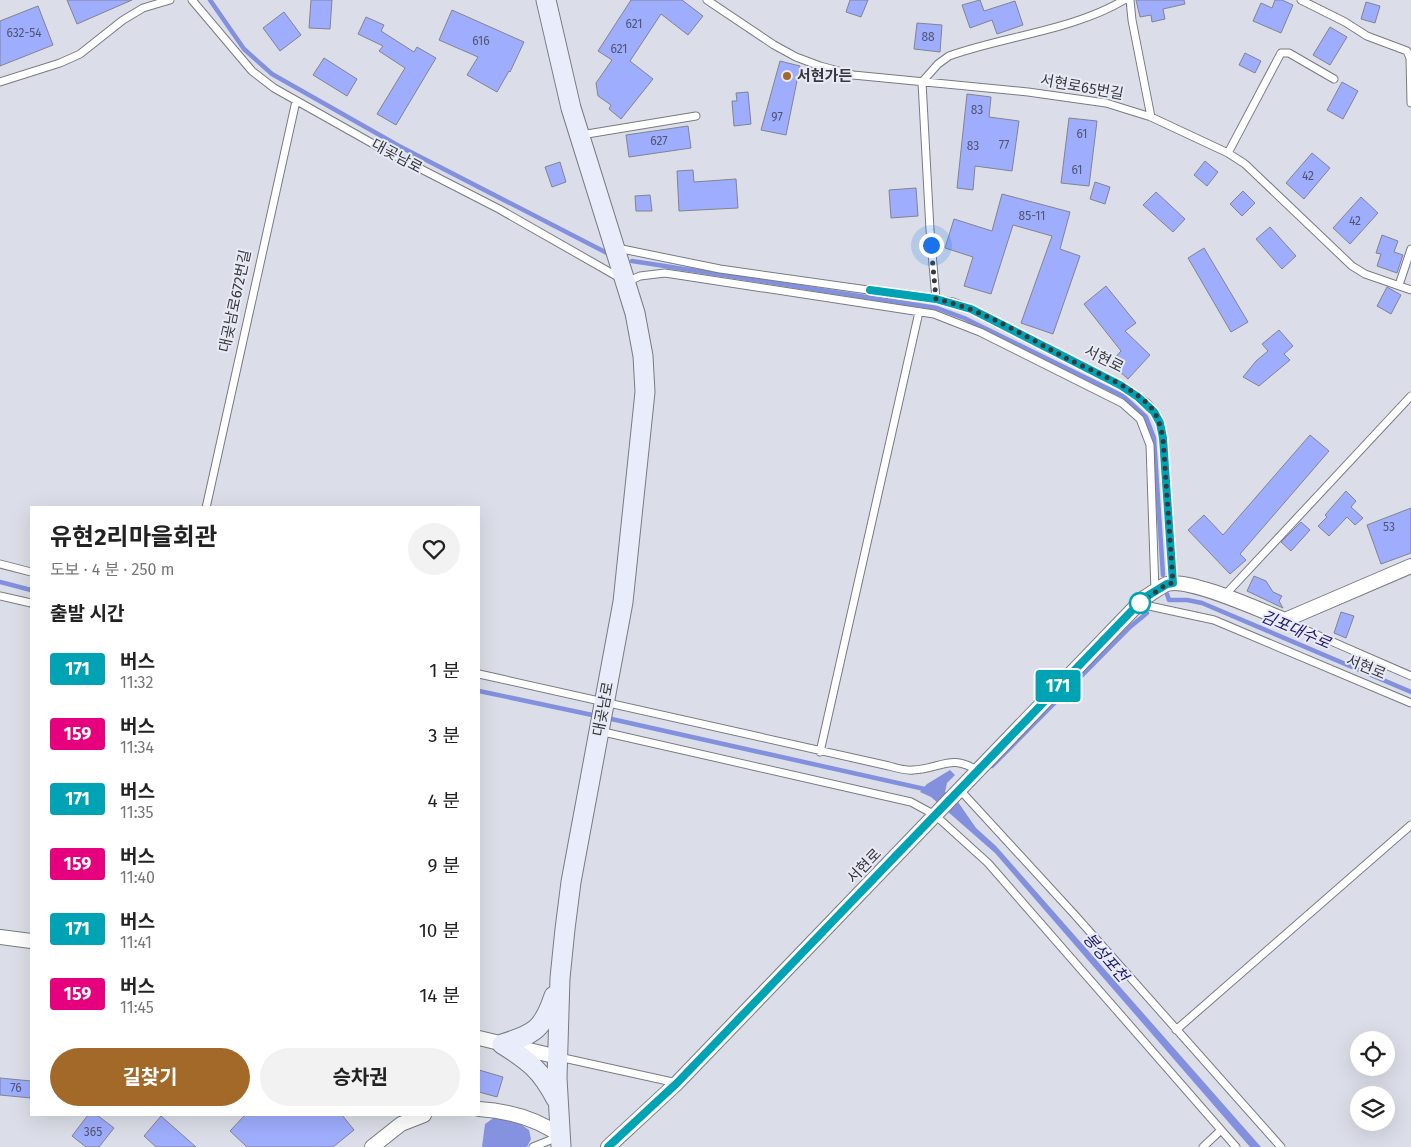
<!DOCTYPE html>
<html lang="ko">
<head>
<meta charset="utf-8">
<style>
	body { margin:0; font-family:"Fira Sans","Noto Sans KR",sans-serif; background:#f2f2f2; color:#222; height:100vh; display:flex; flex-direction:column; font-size:19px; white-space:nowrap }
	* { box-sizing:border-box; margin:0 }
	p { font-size:16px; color:#767676 }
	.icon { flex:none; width:28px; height:28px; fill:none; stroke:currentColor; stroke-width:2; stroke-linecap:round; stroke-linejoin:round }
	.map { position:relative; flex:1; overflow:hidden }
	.side { position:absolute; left:30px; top:506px; width:450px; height:610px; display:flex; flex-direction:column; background:#fff; border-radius:0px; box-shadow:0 5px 20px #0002 }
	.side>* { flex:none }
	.badge { padding:0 10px; border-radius:4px; font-size:18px; line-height:32px }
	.controls { position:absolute; left:1350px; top:1031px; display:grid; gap:10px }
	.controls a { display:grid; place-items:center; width:45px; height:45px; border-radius:50%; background:#fff; box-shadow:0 5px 20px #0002; font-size:25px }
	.you { position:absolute; width:25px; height:25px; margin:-12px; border:4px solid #fff; border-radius:50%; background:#1a73e8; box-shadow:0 0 0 8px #1a73e833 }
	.map>.badge { position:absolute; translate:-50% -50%; box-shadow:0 0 0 2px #fff }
	h2 { padding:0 20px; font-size:19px; line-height:45px }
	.round { display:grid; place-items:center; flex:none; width:52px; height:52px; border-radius:26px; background:#f2f2f2 }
	.overview { display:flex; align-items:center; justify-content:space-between; height:85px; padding:0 20px }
	h1 { font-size:24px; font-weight:700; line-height:38px }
	.action { display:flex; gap:10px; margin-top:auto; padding:10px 20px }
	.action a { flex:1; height:58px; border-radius:30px; background:#a36928; color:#fff; font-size:20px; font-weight:700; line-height:58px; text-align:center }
	.action a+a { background:#f2f2f2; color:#222 }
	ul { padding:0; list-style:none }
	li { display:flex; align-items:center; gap:15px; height:65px; padding:0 20px }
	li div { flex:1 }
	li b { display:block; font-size:19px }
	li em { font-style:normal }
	li .badge { min-width:55px; font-weight:700; text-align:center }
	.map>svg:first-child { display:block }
	.forest { fill:#8492df }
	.water { fill:#8290dd }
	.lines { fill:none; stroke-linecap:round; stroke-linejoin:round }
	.stream { stroke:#8290dd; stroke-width:4.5 }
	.building { fill:#9eadfd; stroke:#82848d }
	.lane-casing { stroke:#787b83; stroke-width:9 }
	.street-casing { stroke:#787b83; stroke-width:16 }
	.secondary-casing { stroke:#787b83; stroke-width:21 }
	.lane { stroke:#fff; stroke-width:7 }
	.street { stroke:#fff; stroke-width:14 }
	.secondary { stroke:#e8ecfb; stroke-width:19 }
	.line-casing { stroke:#fff; stroke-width:11 }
	.line { stroke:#00a3b4; stroke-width:8 }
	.walk { stroke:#38393d; stroke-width:5; stroke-dasharray:0 9 }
	.poi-dot { fill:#a36928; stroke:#e8ebf5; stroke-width:2 }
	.stop-dot { fill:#fff; stroke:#00a3b4; stroke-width:2.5 }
	.labels { text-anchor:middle; stroke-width:4; stroke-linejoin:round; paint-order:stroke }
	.number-label { font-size:12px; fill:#52566d }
	.poi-label { font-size:15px; font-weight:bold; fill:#38393d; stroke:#e8ebf5; text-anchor:start }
	.street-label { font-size:15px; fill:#38393d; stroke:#e8ebf5 }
	.water-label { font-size:16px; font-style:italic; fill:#1d1770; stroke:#e8ebf5 }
</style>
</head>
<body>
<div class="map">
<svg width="1411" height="1147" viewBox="0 0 1411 1147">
	<rect width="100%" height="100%" fill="#dbdee8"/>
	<path class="forest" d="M495,1117L519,1123L529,1130L531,1139L527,1147H482L485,1124Z"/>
	<path class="water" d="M950,770L955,775L947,783L945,792L958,802L976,828L996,846L1261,1147H1250L995,853L931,797L920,792L927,784Z"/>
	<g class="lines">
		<path class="stream" d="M210,0L244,49L272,74L399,146L607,253
			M632,261L937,308L964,318L1123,396L1146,417L1154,438L1163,575
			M0,582L31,590
			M1167,594L1169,600H1187L1202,603L1411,692
			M479,691L597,716
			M607,718L929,790
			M992,766L1130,627L1147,613"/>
	</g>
	<path class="building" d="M67,0H132L77,24Z
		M311,0H332L330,29L309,28Z
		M631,0H682L703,16L688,35L661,14L630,61L653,79L621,119L609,109L611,105L598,96L596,83L612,60L598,51Z
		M850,0H868L861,17L846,12Z
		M980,0L984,11L1015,1L1023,25L997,34L992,20L970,28L962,5Z
		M1136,0H1184L1185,4L1163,9L1165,19L1152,22L1151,15L1140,17Z
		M1275,0H1282L1293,5L1281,33L1253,21L1261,3L1272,8Z
		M1366,2L1380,6L1375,23L1361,19Z
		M38,6L53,45L0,66V21Z
		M452,10L524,42L510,72L509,71L497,92L467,75L478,57L439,40Z
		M284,12L301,35L280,51L263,28Z
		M366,17L384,25L381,31L414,52L417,47L436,58L396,125L377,114L405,68L379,51L383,46L358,34Z
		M917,23L942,25L940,52L914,49Z
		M1330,27L1347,37L1330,65L1313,55Z
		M1245,53L1261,61L1255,73L1239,65Z
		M324,58L357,79L347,96L313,75Z
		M780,61L800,66L786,135L761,130Z
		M1342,82L1358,91L1343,119L1327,110Z
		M748,92L751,124L734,126L732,101H737L736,93Z
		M967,94L991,97L989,117L1019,121L1012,171L975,166L973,190L957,188Z
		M1069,118L1097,121L1089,186L1061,183Z
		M688,126L691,148L629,157L626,135Z
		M1312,153L1330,168L1304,199L1286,183Z
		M1205,161L1218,172L1207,186L1194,175Z
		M560,162L566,182L552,187L545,167Z
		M693,170L694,182L736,179L738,208L679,211L677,171Z
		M1095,182L1110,187L1105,204L1090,199Z
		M916,188L918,216L891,218L889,190Z
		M1243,191L1255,203L1242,216L1230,204Z
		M1156,192L1185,219L1173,232L1143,205Z
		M1002,194L1070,212L1060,249L1080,256L1053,334L1021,323L1052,236L1013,225L991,294L964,286L973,257L945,248L954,219L992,231Z
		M650,195L652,211H636L635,196Z
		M1361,197L1378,213L1350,244L1333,228Z
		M1270,227L1296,256L1282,269L1256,239Z
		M1382,235L1398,241L1394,252L1403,255L1397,273L1377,266L1381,254L1376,253Z
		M1204,248L1248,322L1231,332L1188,258Z
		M1106,286L1136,323L1125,331L1150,355L1128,379L1110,363L1121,351L1084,304Z
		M1387,287L1401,295L1391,314L1377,306Z
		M1279,330L1293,346L1284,354L1290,360L1259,386L1243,377L1256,361L1268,351L1262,344Z
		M1310,435L1329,451L1240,554L1246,560L1230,574L1188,530L1204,515L1223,535Z
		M1346,491L1356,501L1351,507L1363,518L1355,525L1347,517L1329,536L1318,526L1327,517L1325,515Z
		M1411,508V553L1381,564L1367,525Z
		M1301,522L1310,530L1291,551L1281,542Z
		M1254,576L1266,581L1273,592L1282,596L1279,601L1283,608L1247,591Z
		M1341,612L1354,616L1346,638L1334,633Z
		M479,1070L503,1077L497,1097L479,1092Z
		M0,1078L31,1081V1098L0,1095Z
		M88,1115H97L114,1128L99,1147H86L72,1136Z
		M245,1115H342L354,1130L333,1147H247L230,1131Z
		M161,1116L196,1147H156L144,1136Z"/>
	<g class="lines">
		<defs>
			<path id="lane" d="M192,0L252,71L274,88L384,150L499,209L627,282L640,276L665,273L934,314L980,332L1122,403L1140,419L1150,445L1155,591
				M707,0L774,45L796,57L820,66L853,75L1028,92L1106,103L1151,117L1228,153L1245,164L1352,266L1365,274L1411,290
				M1130,0L1132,20L1151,117
				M1301,0L1345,22L1367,36L1407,51L1410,58L1411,103
				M0,82L60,63L80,54L123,20L143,8L170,0
				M581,135L696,116
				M1228,153L1281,53H1289L1334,79
				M617,248L720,269L953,302L971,309L1120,385L1147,403L1154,412L1160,423L1163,438L1173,583
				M1399,285L1411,249
				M936,299L930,230L922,82L938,64L949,56C1005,36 1074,30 1124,0
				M206,508L296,101
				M0,564L31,572
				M0,596L31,603
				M1224,596L1411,396
				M1140,604L1214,620L1411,703
				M1285,621L1411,676
				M479,674L889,766C897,768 905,771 913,770C941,769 951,753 978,771
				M599,731L911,802L935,815L988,863L1236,1147
				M820,752L919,312
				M960,790L1074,914L1281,1147
				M1176,1030L1411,825
				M559,1057L677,1083
				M533,1147L558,1137
				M1203,1147L1221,1130"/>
			<path id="street" d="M0,937L31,941
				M479,1038L558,1057
				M479,1109C509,1111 536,1118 561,1136
				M372,1147L401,1124L424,1115
				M608,1147L677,1083L1144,598C1151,594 1160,587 1167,584C1188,577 1262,611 1285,620L1411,566"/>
			<path id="secondary" d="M546,0L571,108L635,313L643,356L645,392L623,602L571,882L565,929L560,978L557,1078L561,1147
				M502,1044C535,1034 543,1029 554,996
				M502,1044C529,1061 541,1070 556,1099"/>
		</defs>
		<use href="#lane" class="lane-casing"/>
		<use href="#street" class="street-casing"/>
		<use href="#secondary" class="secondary-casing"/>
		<use href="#lane" class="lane"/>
		<use href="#street" class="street"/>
		<use href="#secondary" class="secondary"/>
	</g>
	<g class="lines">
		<defs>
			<path id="line" d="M608,1147L677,1083L1144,598L1167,584L1173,583L1163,438L1160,423L1154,412L1138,397L1120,385L971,309L936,299L870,290"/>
		</defs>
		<use href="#line" class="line-casing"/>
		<use href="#line" class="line"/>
		<path class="walk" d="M931,245L936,299C983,309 1026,337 1068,359C1094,372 1127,384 1148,404C1158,414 1160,425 1163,438L1173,583L1167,584L1140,603"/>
	</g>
	<circle class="poi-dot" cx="787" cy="76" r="5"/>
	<circle class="stop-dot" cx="1140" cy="603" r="10"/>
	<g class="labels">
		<g class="number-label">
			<text x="634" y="28">621</text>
			<text x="24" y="37">632-54</text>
			<text x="928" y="41">88</text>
			<text x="481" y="45">616</text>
			<text x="619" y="53">621</text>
			<text x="977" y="114">83</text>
			<text x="777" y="121">97</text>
			<text x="1082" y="138">61</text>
			<text x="659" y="145">627</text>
			<text x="1004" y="149">77</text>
			<text x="973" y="150">83</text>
			<text x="1077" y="174">61</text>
			<text x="1308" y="180">42</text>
			<text x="1032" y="220">85-11</text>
			<text x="1355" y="225">42</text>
			<text x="1389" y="531">53</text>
			<text x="16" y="1092">76</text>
			<text x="93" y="1136">365</text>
		</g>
		<g class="poi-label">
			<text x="797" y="81">서현가든</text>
		</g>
		<g class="street-label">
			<text transform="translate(1082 87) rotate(10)" y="5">서현로65번길</text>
			<text transform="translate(397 156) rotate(28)" y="5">대곶남로</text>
			<text transform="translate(235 301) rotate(-78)" y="5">대곶남로672번길</text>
			<text transform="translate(1104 359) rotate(27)" y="5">서현로</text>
			<text transform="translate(1366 667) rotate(22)" y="5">서현로</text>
			<text transform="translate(603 709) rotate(-79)" y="5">대곶남로</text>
			<text transform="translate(864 866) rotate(-46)" y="5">서현로</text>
		</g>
		<g class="water-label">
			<text transform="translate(1296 629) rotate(23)" y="6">김포대수로</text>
			<text transform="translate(1106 957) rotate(49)" y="6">봉성포천</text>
		</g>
	</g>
</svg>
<div class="controls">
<a><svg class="icon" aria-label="locate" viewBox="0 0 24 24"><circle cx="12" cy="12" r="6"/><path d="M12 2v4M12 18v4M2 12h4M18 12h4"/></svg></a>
<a><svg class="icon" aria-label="layers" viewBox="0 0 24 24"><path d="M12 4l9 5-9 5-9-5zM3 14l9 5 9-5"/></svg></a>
</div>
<div class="you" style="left:931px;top:245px"></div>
<b class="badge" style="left:1058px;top:686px;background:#00a3b4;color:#fff">171</b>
<section class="side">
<div class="overview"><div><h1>유현2리마을회관</h1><p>도보 · 4 분 · 250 m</p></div><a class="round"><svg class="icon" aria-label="heart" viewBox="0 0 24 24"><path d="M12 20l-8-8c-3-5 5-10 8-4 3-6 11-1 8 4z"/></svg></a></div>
<h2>출발 시간</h2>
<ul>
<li><span class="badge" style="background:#00a3b4;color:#fff">171</span><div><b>버스</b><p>11:32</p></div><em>1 분</em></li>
<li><span class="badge" style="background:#e6007e;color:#fff">159</span><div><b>버스</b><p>11:34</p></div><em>3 분</em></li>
<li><span class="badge" style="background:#00a3b4;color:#fff">171</span><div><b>버스</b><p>11:35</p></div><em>4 분</em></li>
<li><span class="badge" style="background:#e6007e;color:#fff">159</span><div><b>버스</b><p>11:40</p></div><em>9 분</em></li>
<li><span class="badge" style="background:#00a3b4;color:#fff">171</span><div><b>버스</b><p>11:41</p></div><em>10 분</em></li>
<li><span class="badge" style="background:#e6007e;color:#fff">159</span><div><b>버스</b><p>11:45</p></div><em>14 분</em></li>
</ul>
<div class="action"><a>길찾기</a><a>승차권</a></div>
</section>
</div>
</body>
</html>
